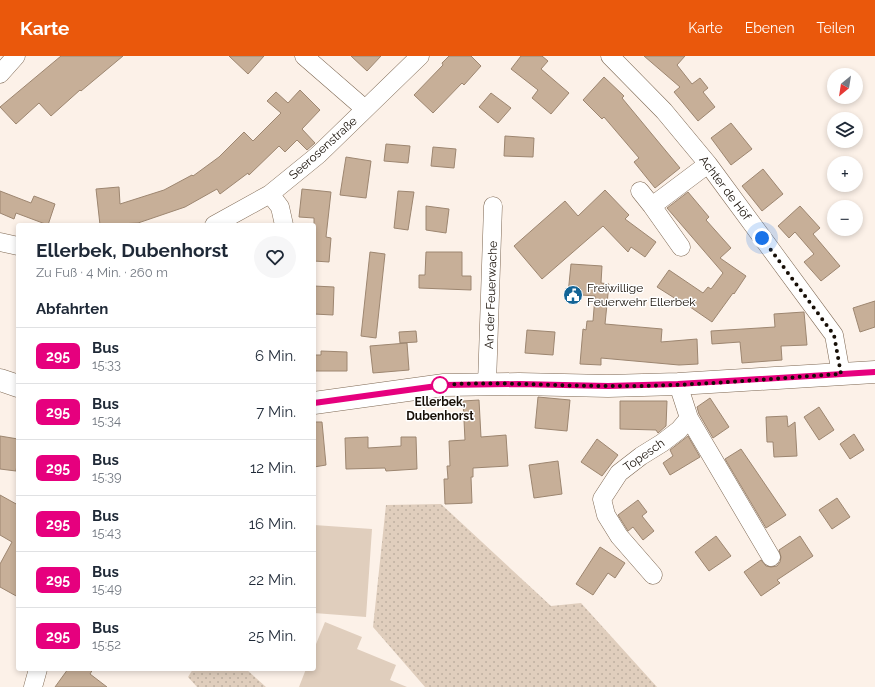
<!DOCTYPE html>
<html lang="de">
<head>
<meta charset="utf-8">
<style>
	body { margin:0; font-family:Raleway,sans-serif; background:#f6f6f7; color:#1f2937; height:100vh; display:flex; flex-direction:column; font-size:15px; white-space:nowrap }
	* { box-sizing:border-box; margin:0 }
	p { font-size:13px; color:#747a83 }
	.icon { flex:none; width:22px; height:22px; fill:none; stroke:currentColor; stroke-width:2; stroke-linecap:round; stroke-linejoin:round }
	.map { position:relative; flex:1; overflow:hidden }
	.details { position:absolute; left:16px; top:167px; width:300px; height:448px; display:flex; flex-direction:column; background:#fff; border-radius:4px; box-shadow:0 2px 6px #0003 }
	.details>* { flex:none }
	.badge { padding:0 8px; border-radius:6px; font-size:14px; line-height:26px }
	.needle { width:26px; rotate:210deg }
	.tools { position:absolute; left:827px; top:12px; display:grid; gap:8px }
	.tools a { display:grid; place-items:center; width:36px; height:36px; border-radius:50%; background:#fff; box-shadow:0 2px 6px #0003; font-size:20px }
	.you { position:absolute; width:20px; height:20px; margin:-10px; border:3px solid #fff; border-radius:50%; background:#1a73e8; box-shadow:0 0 0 6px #1a73e833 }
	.map>.badge { position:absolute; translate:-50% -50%; box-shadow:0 0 0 2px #fff }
	h2 { padding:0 20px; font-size:15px; line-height:36px }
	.round { display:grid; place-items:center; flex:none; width:42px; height:42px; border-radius:21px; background:#f6f6f7 }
	.summary { display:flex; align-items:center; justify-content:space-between; height:68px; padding:0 20px }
	h1 { font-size:19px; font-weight:700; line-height:30px }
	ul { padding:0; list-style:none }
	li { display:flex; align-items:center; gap:12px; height:56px; padding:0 20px; border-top:1px solid #e0e1e3 }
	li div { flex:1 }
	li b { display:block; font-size:15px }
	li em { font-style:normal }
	li .badge { min-width:44px; font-weight:700; text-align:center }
	header { display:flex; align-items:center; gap:24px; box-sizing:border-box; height:56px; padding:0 20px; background:#ea580c; color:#fff }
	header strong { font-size:19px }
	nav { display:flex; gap:22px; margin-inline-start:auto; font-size:14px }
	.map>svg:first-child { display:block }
	.grass { fill:url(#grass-dots) }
	.green { fill:#e0cebd }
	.building { fill:#c7af98; stroke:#9d8670 }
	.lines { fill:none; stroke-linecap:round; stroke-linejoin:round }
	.minor-casing { stroke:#7e6853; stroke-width:19 }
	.major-casing { stroke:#7e6853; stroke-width:23 }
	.minor { stroke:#fff; stroke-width:18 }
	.major { stroke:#fff; stroke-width:22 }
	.line-casing { stroke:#fff; stroke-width:9 }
	.line { stroke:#e6007e; stroke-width:6 }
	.walk { stroke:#170f07; stroke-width:4; stroke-dasharray:0 7.2 }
	.stop-dot { fill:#fff; stroke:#e6007e; stroke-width:2 }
	.labels { text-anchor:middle; stroke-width:3; stroke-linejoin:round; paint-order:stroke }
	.street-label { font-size:12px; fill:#170f07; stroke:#fff }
	.poi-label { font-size:12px; fill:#170f07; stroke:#fff; text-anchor:start }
	.stop-label { font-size:12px; font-weight:bold; fill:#170f07; stroke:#fff }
</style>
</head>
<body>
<header>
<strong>Karte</strong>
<nav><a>Karte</a><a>Ebenen</a><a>Teilen</a></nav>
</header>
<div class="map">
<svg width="875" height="631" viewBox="0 0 875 631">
	<defs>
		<pattern id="grass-dots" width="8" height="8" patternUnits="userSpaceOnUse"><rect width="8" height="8" fill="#e0cebd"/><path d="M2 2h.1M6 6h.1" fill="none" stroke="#bfb0a1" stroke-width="1.8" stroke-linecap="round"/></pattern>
	</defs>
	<rect width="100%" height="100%" fill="#fcf1e8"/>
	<path class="grass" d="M441,448L551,550L581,547L657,631H425L373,571L386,449Z
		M193,613H246L266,631H197L188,621Z"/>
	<path class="green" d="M314,469L372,473L366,561L314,557Z
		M325,566L362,581L357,593L396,609L390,624L407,631H299L306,613H314V593Z"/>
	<path class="building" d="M61,0H123L81,35L80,34L51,60L39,47L16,68L0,51Z
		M229,0H264L248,18Z
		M351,0H381L367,15Z
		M449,0H471L481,10L464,29L462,27L433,57L414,39L443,9L442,7Z
		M521,0H542L548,5L541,13L569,37L551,58L532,42L538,34L511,13Z
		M644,0H685L677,9L692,28L700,22L708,32L703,36L715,51L698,65L674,36L680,31Z
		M604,21L624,40L622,42L680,112L655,132L634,106L639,102L604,61L602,63L583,44Z
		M300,34L320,54L302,73L315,87L307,94L297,84L285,96L279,90L249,119L248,117L220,138L217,133L185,151L138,167L100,169L96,133L119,131L120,148L164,134L192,119L193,120L219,101L244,76L253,85L281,57L267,45L276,36L288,47Z
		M491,37L511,52L498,67L479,51Z
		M731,67L752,93L731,109L711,82Z
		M505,80L534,82L533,101L504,100Z
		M386,88L410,90L408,107L384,105Z
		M433,91L456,93L454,112L431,110Z
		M346,101L371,105L366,142L340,139Z
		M763,113L783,138L762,155L742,130Z
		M302,133L331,136L326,181L331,182L329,206L314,205V162L299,161Z
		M605,134L629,159L625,163L656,186L645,201L631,191L628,196L603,170L542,223L514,190L565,145L578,160Z
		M0,135L31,147L34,140L55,148L48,169L16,157L14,163L0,157Z
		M398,135L414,136L408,174L394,172Z
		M688,136L709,161L706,164L731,192L720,202L746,220L734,238L733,237L712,266L677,242L676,243L657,231L669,214L703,237L708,231L711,233L723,217L667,152Z
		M426,150L449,153L446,177L426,174Z
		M800,150L820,172L813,178L840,210L821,225L804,206L814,198L795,176L789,182L778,170Z
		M370,196L385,198L376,282L361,280Z
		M426,196H462V220H471V234L419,232V219H425Z
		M571,208L602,210L601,227L609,228L605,268L662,273L661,286L697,283L698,308L679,309L601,302V309L580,308L583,273L586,274L587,265H593L595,240L568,238Z
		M314,230L334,231L333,259L314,258Z
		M875,245V271L860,276L853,252Z
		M804,256L807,289L781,290L782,304L742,307L740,286L712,288L711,275L775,271L774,258Z
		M527,274L555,276L553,299L525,297Z
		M416,275L417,286L400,287L399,276Z
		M407,287L409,314L373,317L370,290Z
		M321,295L347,296V315H314V299H321Z
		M538,341L570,344L567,375L535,372Z
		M710,342L729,371L713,382L699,358L697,351Z
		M479,344L481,381L506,379L508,410L473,412V421H471L472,447L445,448L444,423H448L447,410H450L449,385L465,384L463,345Z
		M620,345H667L666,370L658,377L656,374L620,373Z
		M819,351L834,374L819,384L804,361Z
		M787,360L788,371L795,366L797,400L774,401L773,386H767L766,361Z
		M314,366H322L326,409L314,411Z
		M854,378L864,394L850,403L840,388Z
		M0,380L18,383V401L16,415L0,413Z
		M688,380L700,401L670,419L663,407L673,400L670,394Z
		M368,381V392L401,390V381H416L417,413L386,415L385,412L346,413L345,382Z
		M597,383L618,399L602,420L581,406Z
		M741,393L786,459L766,472L725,403Z
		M558,405L562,438L534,442L529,409Z
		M0,439L18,449V541L0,531V508L12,486L0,479Z
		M837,442L850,461L832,473L819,454Z
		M638,444L647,456L642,460L654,475L643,484L633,471L628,475L618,459Z
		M716,480L731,500L709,515L695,496Z
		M800,480L813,500L777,524L780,527L761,540L744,516L761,504L766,510L771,511L777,510L780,506L781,501L779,494Z
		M600,491L625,507L615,522L608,517L593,539L576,528Z
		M68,613H93L90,618L107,631H55Z"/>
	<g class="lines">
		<defs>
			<path id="minor" d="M304,0L365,53
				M610,0L664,55L708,108L834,279L841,318
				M0,18L16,0
				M640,135L652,150
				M270,138L280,151L284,169
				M214,169L270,138L318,99L420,0
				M0,186L18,190
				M681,191L652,150L708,108
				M487,328L493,150
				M689,362L771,501
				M653,519L619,480L606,459L602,443L619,417L641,400L662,387L679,374L689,362L678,328
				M33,631L38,613"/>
			<path id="major" d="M0,324L18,330
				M314,347L444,329L519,328L608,330L678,328L875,316"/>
		</defs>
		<use href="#minor" class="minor-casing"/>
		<use href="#major" class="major-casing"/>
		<use href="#minor" class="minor"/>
		<use href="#major" class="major"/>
	</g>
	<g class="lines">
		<defs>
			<path id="line" d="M314,347L444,329L519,328L608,330L678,328L875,316"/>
		</defs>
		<use href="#line" class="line-casing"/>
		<use href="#line" class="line"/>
		<path class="walk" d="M440,329C496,325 552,330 607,330C685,331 763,323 841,318L834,279L762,182"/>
	</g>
	<defs>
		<symbol id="civic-disc" viewBox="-11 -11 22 22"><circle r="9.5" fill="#136496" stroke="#fff"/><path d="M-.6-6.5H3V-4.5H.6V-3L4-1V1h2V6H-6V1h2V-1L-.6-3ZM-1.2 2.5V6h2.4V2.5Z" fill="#fff"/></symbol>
	</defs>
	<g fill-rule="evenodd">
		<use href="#civic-disc" x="562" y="228" width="22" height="22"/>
	</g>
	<circle class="stop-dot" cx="440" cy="329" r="8"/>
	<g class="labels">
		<g class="street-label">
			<text transform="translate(323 92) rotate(-42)" y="4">Seerosenstraße</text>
			<text transform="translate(725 132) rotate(53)" y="4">Achter de Höf</text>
			<text transform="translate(491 239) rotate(-88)" y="4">An der Feuerwache</text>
			<text transform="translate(644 399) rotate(-35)" y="4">Topesch</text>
		</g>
		<g class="poi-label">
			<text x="587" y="236">Freiwillige<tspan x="587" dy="14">Feuerwehr Ellerbek</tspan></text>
		</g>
		<g class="stop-label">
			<text x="440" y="350">Ellerbek,<tspan x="440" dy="14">Dubenhorst</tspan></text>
		</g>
	</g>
</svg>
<div class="tools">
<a><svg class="needle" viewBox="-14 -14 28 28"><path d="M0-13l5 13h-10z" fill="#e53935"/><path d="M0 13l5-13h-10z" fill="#747a83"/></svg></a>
<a><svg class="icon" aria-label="layers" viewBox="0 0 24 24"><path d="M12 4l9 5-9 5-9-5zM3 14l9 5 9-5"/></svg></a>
<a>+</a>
<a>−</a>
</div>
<div class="you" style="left:762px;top:182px"></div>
<section class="details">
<div class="summary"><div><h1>Ellerbek, Dubenhorst</h1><p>Zu Fuß · 4 Min. · 260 m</p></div><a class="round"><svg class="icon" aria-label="heart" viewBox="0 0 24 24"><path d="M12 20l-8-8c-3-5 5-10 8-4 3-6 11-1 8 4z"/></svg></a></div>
<h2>Abfahrten</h2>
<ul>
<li><span class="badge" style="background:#e6007e;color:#fff">295</span><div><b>Bus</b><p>15:33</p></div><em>6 Min.</em></li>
<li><span class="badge" style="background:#e6007e;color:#fff">295</span><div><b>Bus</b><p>15:34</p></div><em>7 Min.</em></li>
<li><span class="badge" style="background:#e6007e;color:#fff">295</span><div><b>Bus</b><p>15:39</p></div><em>12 Min.</em></li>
<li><span class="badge" style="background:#e6007e;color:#fff">295</span><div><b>Bus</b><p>15:43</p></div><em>16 Min.</em></li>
<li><span class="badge" style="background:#e6007e;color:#fff">295</span><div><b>Bus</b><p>15:49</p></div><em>22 Min.</em></li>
<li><span class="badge" style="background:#e6007e;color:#fff">295</span><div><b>Bus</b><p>15:52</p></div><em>25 Min.</em></li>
</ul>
</section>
</div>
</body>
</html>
